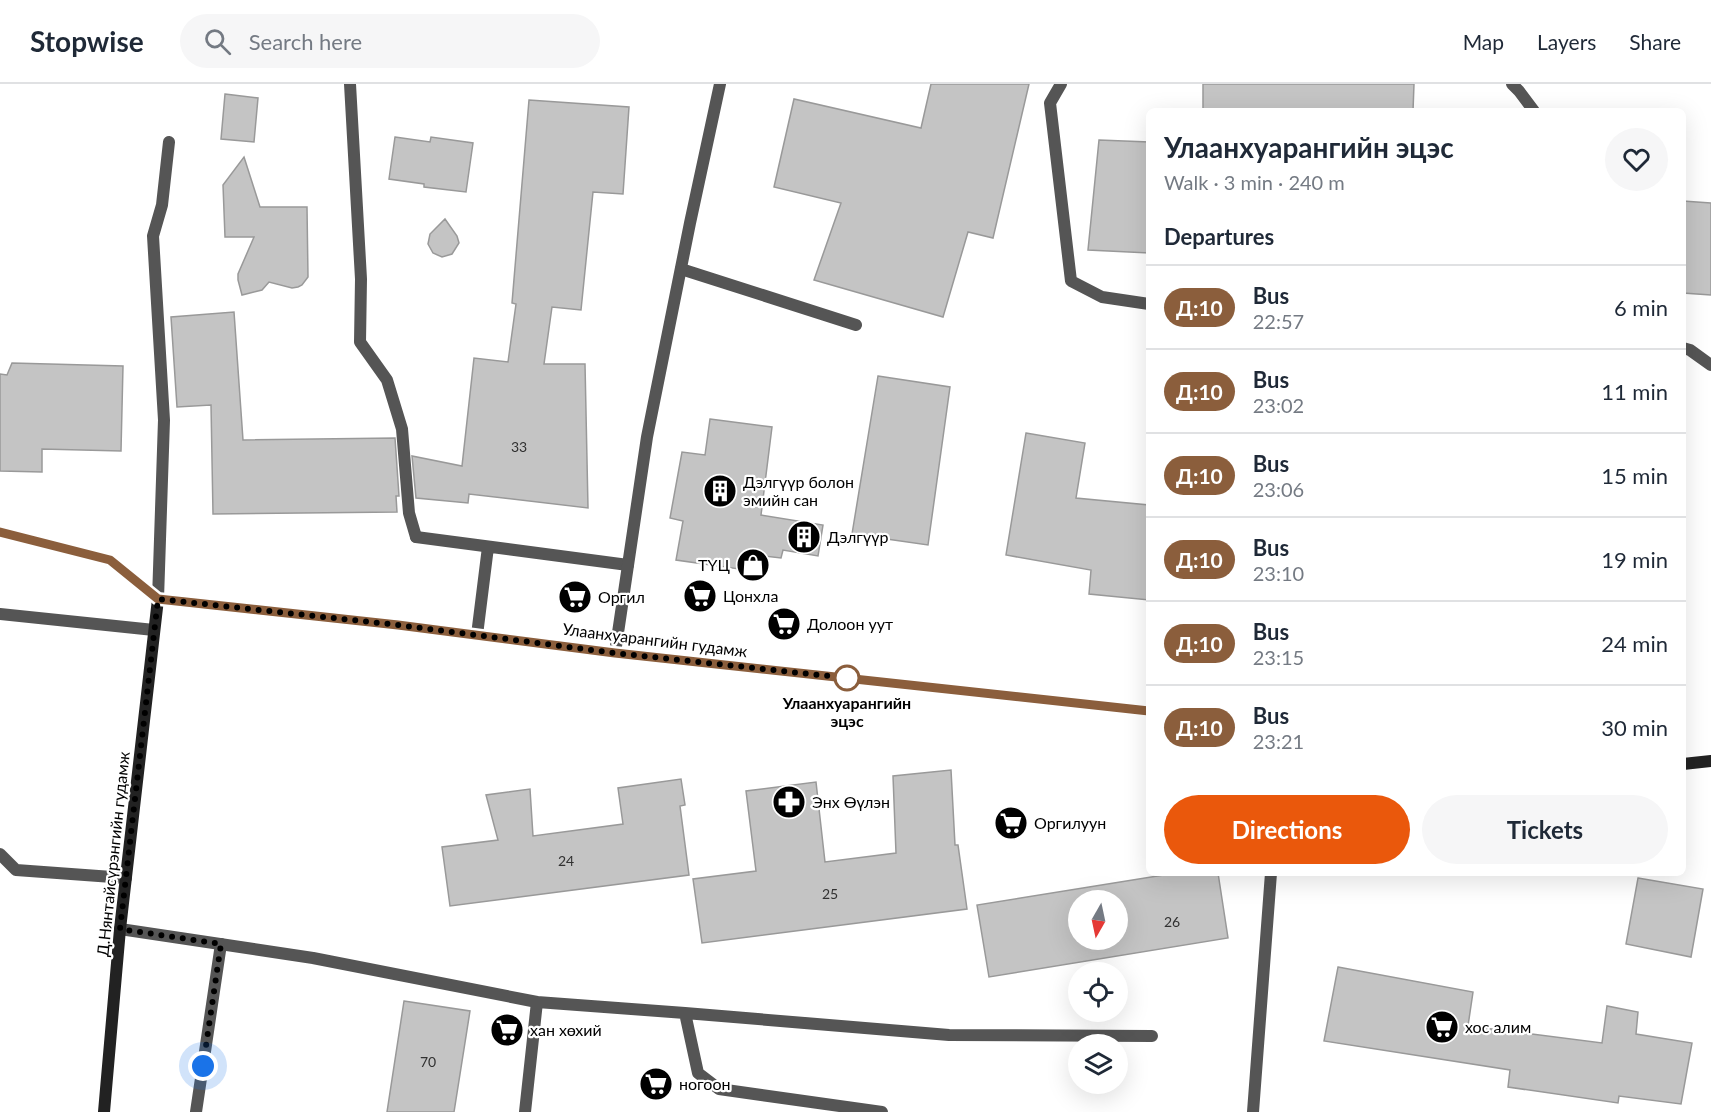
<!DOCTYPE html>
<html lang="en">
<head>
<meta charset="utf-8">
<style>
	body { margin:0; font-family:Lato,sans-serif; background:#f6f6f7; color:#1f2937; height:100vh; display:flex; flex-direction:column; font-size:22px; white-space:nowrap }
	* { box-sizing:border-box; margin:0 }
	p { font-size:20px; color:#747a83 }
	.icon { flex:none; width:33px; height:33px; fill:none; stroke:currentColor; stroke-width:2; stroke-linecap:round; stroke-linejoin:round }
	.map { position:relative; flex:1; overflow:hidden }
	.drawer { position:absolute; left:1146px; top:24px; width:540px; height:768px; display:flex; flex-direction:column; background:#fff; border-radius:9px; box-shadow:0 6px 24px #0002 }
	.drawer>* { flex:none }
	.badge { padding:0 12px; border-radius:20px; font-size:21px; line-height:39px }
	.needle { width:39px; rotate:189deg }
	.buttons { position:absolute; left:1068px; top:806px; display:grid; gap:12px }
	.buttons a { display:grid; place-items:center; width:60px; height:60px; border-radius:50%; background:#fff; box-shadow:0 6px 24px #0002; font-size:30px }
	.you { position:absolute; width:30px; height:30px; margin:-15px; border:4px solid #fff; border-radius:50%; background:#1a73e8; box-shadow:0 0 0 9px #1a73e833 }
	.map>.badge { position:absolute; translate:-50% -50%; box-shadow:0 0 0 3px #fff }
	h2 { padding:0 18px; font-size:22px; line-height:54px }
	.round { display:grid; place-items:center; flex:none; width:63px; height:63px; border-radius:32px; background:#f6f6f7 }
	.head { display:flex; align-items:center; justify-content:space-between; height:102px; padding:0 18px }
	h1 { font-size:28px; font-weight:700; line-height:45px }
	.primary-button { display:flex; gap:12px; margin-top:auto; padding:12px 18px }
	.primary-button a { flex:1; height:69px; border-radius:36px; background:#ea580c; color:#fff; font-size:24px; font-weight:700; line-height:69px; text-align:center }
	.primary-button a+a { background:#f6f6f7; color:#1f2937 }
	ul { padding:0; list-style:none }
	li { display:flex; align-items:center; gap:18px; height:84px; padding:0 18px; border-top:2px solid #e0e1e3 }
	li div { flex:1 }
	li b { display:block; font-size:22px }
	li em { font-style:normal }
	li .badge { min-width:66px; font-weight:700; text-align:center }
	header { display:flex; align-items:center; gap:36px; box-sizing:border-box; height:84px; padding:0 30px; background:#fff; border-bottom:2px solid #e0e1e3 }
	header strong { font-size:28px }
	nav { display:flex; gap:33px; margin-inline-start:auto; font-size:21px }
	.search { width:420px; height:54px; background:#f6f6f7; display:flex; align-items:center; gap:15px; box-sizing:border-box; padding:0 21px; border-radius:33px; color:#747a83; font-size:22px }
	.map>svg:first-child { display:block }
	.building { fill:#c4c4c4; stroke:#999; stroke-width:1.5; fill-rule:evenodd }
	.lines { fill:none; stroke-linecap:round; stroke-linejoin:round }
	.lane { stroke:#555; stroke-width:12 }
	.street { stroke:#555; stroke-width:12 }
	.secondary { stroke:#222; stroke-width:12 }
	.line-casing { stroke:#fff; stroke-width:14 }
	.line { stroke:#8b5e3c; stroke-width:9 }
	.walk { stroke:#000; stroke-width:6; stroke-dasharray:0 10.8 }
	.stop-dot { fill:#fff; stroke:#8b5e3c; stroke-width:3 }
	.labels { text-anchor:middle; stroke-width:4.5; stroke-linejoin:round; paint-order:stroke }
	.number-label { font-size:14px; fill:#313131 }
	.poi-label { font-size:16px; fill:#000; stroke:#fff; text-anchor:start }
	.street-label { font-size:16px; fill:#000; stroke:#fff }
	.stop-label { font-size:16px; font-weight:bold; fill:#000; stroke:#fff }
</style>
</head>
<body>
<header>
<strong>Stopwise</strong>
<div class="search"><svg class="icon" aria-label="search" viewBox="0 0 24 24"><circle cx="10" cy="10" r="6"/><path d="M15 15l6 6"/></svg>Search here</div>
<nav><a>Map</a><a>Layers</a><a>Share</a></nav>
</header>
<div class="map">
<svg width="1711" height="1028" viewBox="0 0 1711 1028">
	<rect width="100%" height="100%" fill="#fff"/>
	<path class="building" d="M931,0H1029L993,154L968,148L943,233L814,196L841,119L774,103L794,15L921,44Z
		M1203,0H1414L1413,27L1203,25Z
		M225,10L258,14L254,58L221,55Z
		M529,16L629,23L623,110L593,108L581,226L552,223L544,280H585L588,424L469,410L468,419L416,414L412,372L462,382L474,274L508,278L516,220L512,219Z
		M395,53L430,58L431,53L473,59L466,108L424,103V100L389,95Z
		M1099,56L1149,58V169L1088,166Z
		M244,73L260,123H307L308,193L302,201L298,203L292,204L269,198L262,206L242,211L238,196V190L254,153H225L223,101Z
		M1683,117L1711,119V211L1683,209Z
		M445,135L457,152L459,159L452,170L442,173L433,169L428,160L430,150Z
		M234,228L243,356L395,354L399,412H396L397,428L213,430L211,321L177,323L171,233Z
		M12,279L123,282L121,367L42,365V388L0,387V290L7,291Z
		M878,292L950,303L928,461L852,450Z
		M710,335L772,343L761,431L823,441L818,472L783,466L781,474L748,470L746,486L676,476L683,437L670,434L682,368L705,371Z
		M1026,349L1085,359L1076,414L1149,421V516L1089,510L1091,486L1006,471Z
		M951,686L955,761H958L967,825L702,859L693,795L756,787L746,707L816,698L825,778L896,769L893,692Z
		M681,695L685,721L680,722L689,791L450,822L442,763L498,756L486,711L530,705L533,752L623,740L618,704Z
		M1176,789H1218L1228,854L989,893L977,821ZM1078,816H1118V855H1078Z
		M1638,794L1703,805L1691,873L1626,860Z
		M1338,883L1473,908L1468,942L1602,959L1607,922L1638,928L1636,950L1692,959L1681,1020L1619,1012L1618,1019L1508,1003L1510,986L1324,957Z
		M404,917L470,927L454,1028H387Z"/>
	<g class="lines">
		<path class="lane" d="M1061,0L1050,19L1071,197L1102,213L1149,220
			M1512,0L1519,7L1534,27
			M681,185L856,241
			M1683,264L1690,266L1711,281
			M416,453L628,481
			M0,530L154,546
			M477,551L488,463
			M0,770L16,786L126,794
			M196,1028L221,860"/>
		<path class="street" d="M350,0L361,195L360,258L387,296L402,345L409,429L416,453
			M0,448L110,476L158,515
			M158,515L164,336L153,152L162,121L169,58
			M615,569L647,353L690,139L720,0
			M120,845L313,874L537,918L525,1028
			M537,918L685,929L698,989L719,1005L882,1028
			M685,929L949,951L1152,952
			M1253,1028L1271,789"/>
		<path class="secondary" d="M1683,680L1711,677
			M104,1028L120,845L158,515L398,541L615,569L1149,627"/>
	</g>
	<g class="lines">
		<defs>
			<path id="line" d="M0,448L110,476L158,515L398,541L615,569L1149,627"/>
		</defs>
		<use href="#line" class="line-casing"/>
		<use href="#line" class="line"/>
		<path class="walk" d="M203,982L221,860L120,845L158,515L398,541L615,569L847,594"/>
	</g>
	<defs>
		<symbol id="building-disc" viewBox="-11 -11 22 22"><circle r="9.5" fill="#000" stroke="#fff"/><path d="M-4-6H4V6H1V3H-1V6H-4ZM-2.5-4.3h1.7v1.8h-1.7ZM.8-4.3h1.7v1.8H.8ZM-2.5-1h1.7V.8h-1.7ZM.8-1h1.7V.8H.8Z" fill="#fff"/></symbol>
		<symbol id="shop-disc" viewBox="-11 -11 22 22"><circle r="9.5" fill="#000" stroke="#fff"/><path d="M-5-2.5h2.3a2.7 3.5 0 0 1 5.4 0H5L5.5 6h-11ZM-1.5-2.5h3a1.5 2.3 0 0 0-3 0Z" fill="#fff"/></symbol>
		<symbol id="supermarket-disc" viewBox="-11 -11 22 22"><circle r="9.5" fill="#000" stroke="#fff"/><path d="M-6-5.5h2.5l.6 2H6L4.5 2H-2.5L-4.4-4H-6ZM-1.5 3.2a1.3 1.3 0 1 0 .1 0ZM3 3.2a1.3 1.3 0 1 0 .1 0Z" fill="#fff"/></symbol>
		<symbol id="pharmacy-disc" viewBox="-11 -11 22 22"><circle r="9.5" fill="#000" stroke="#fff"/><path d="M-2-6h4v4h4v4h-4v4h-4v-4h-4v-4h4Z" fill="#fff"/></symbol>
	</defs>
	<g fill-rule="evenodd">
		<use href="#building-disc" x="701" y="388" width="38" height="38"/>
		<use href="#building-disc" x="785" y="434" width="38" height="38"/>
		<use href="#shop-disc" x="734" y="462" width="38" height="38"/>
		<use href="#supermarket-disc" x="681" y="493" width="38" height="38"/>
		<use href="#supermarket-disc" x="556" y="494" width="38" height="38"/>
		<use href="#supermarket-disc" x="765" y="521" width="38" height="38"/>
		<use href="#pharmacy-disc" x="770" y="699" width="38" height="38"/>
		<use href="#supermarket-disc" x="992" y="720" width="38" height="38"/>
		<use href="#supermarket-disc" x="1423" y="924" width="38" height="38"/>
		<use href="#supermarket-disc" x="488" y="927" width="38" height="38"/>
		<use href="#supermarket-disc" x="637" y="981" width="38" height="38"/>
	</g>
	<circle class="stop-dot" cx="847" cy="594" r="12"/>
	<g class="labels">
		<g class="number-label">
			<text x="519" y="368">33</text>
			<text x="566" y="782">24</text>
			<text x="830" y="815">25</text>
			<text x="1172" y="843">26</text>
			<text x="428" y="983">70</text>
		</g>
		<g class="poi-label">
			<text x="743" y="404">Дэлгүүр болон<tspan x="743" dy="18">эмийн сан</tspan></text>
			<text x="827" y="459">Дэлгүүр</text>
			<text x="730" y="487" text-anchor="end">ТҮЦ</text>
			<text x="723" y="518">Цонхла</text>
			<text x="598" y="519">Оргил</text>
			<text x="807" y="546">Долоон уут</text>
			<text x="812" y="724">Энх Өүлэн</text>
			<text x="1034" y="745">Оргилуун</text>
			<text x="1465" y="949">хос алим</text>
			<text x="530" y="952">хан хөхий</text>
			<text x="679" y="1006">ногоон</text>
		</g>
		<g class="street-label">
			<text transform="translate(655 556) rotate(7)" y="6">Улаанхуарангийн гудамж</text>
			<text transform="translate(113 770) rotate(-84)" y="6">Д.Нянтайсүрэнгийн гудамж</text>
		</g>
		<g class="stop-label">
			<text x="847" y="625">Улаанхуарангийн<tspan x="847" dy="18">эцэс</tspan></text>
		</g>
	</g>
</svg>
<div class="buttons">
<a><svg class="needle" viewBox="-14 -14 28 28"><path d="M0-13l5 13h-10z" fill="#e53935"/><path d="M0 13l5-13h-10z" fill="#747a83"/></svg></a>
<a><svg class="icon" aria-label="locate" viewBox="0 0 24 24"><circle cx="12" cy="12" r="6"/><path d="M12 2v4M12 18v4M2 12h4M18 12h4"/></svg></a>
<a><svg class="icon" aria-label="layers" viewBox="0 0 24 24"><path d="M12 4l9 5-9 5-9-5zM3 14l9 5 9-5"/></svg></a>
</div>
<div class="you" style="left:203px;top:982px"></div>
<section class="drawer">
<div class="head"><div><h1>Улаанхуарангийн эцэс</h1><p>Walk · 3 min · 240 m</p></div><a class="round"><svg class="icon" aria-label="heart" viewBox="0 0 24 24"><path d="M12 20l-8-8c-3-5 5-10 8-4 3-6 11-1 8 4z"/></svg></a></div>
<h2>Departures</h2>
<ul>
<li><span class="badge" style="background:#8b5e3c;color:#fff">Д:10</span><div><b>Bus</b><p>22:57</p></div><em>6 min</em></li>
<li><span class="badge" style="background:#8b5e3c;color:#fff">Д:10</span><div><b>Bus</b><p>23:02</p></div><em>11 min</em></li>
<li><span class="badge" style="background:#8b5e3c;color:#fff">Д:10</span><div><b>Bus</b><p>23:06</p></div><em>15 min</em></li>
<li><span class="badge" style="background:#8b5e3c;color:#fff">Д:10</span><div><b>Bus</b><p>23:10</p></div><em>19 min</em></li>
<li><span class="badge" style="background:#8b5e3c;color:#fff">Д:10</span><div><b>Bus</b><p>23:15</p></div><em>24 min</em></li>
<li><span class="badge" style="background:#8b5e3c;color:#fff">Д:10</span><div><b>Bus</b><p>23:21</p></div><em>30 min</em></li>
</ul>
<div class="primary-button"><a>Directions</a><a>Tickets</a></div>
</section>
</div>
</body>
</html>
